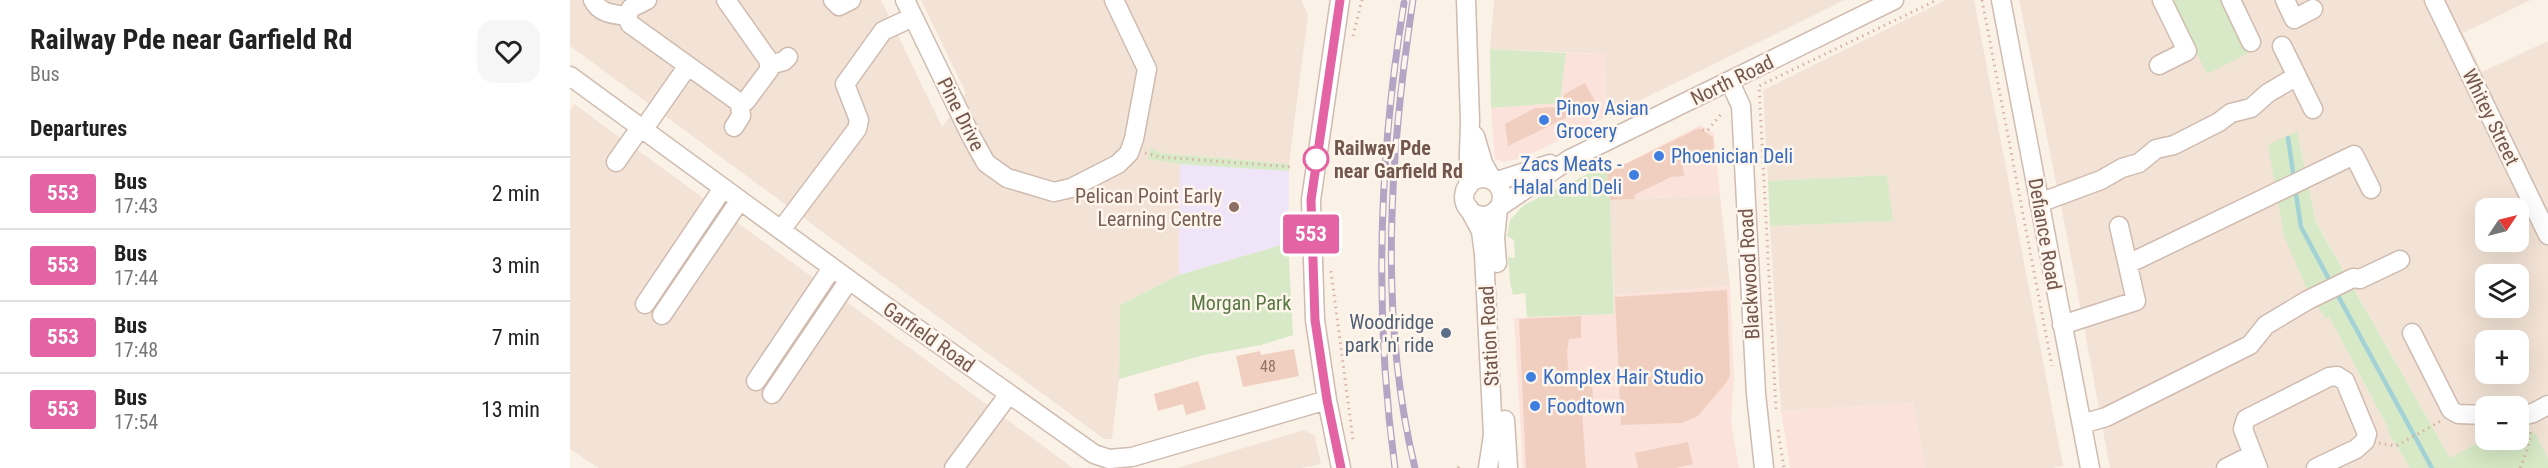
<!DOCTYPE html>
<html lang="en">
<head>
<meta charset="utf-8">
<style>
	body { margin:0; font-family:"Roboto Condensed",sans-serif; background:#f6f6f6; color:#222; height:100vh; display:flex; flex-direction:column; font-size:22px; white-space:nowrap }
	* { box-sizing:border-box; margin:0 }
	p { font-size:20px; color:#767676 }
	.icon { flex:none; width:33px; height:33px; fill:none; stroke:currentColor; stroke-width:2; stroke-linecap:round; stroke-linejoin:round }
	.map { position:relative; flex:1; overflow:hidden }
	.drawer { display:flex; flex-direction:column; background:#fff; width:570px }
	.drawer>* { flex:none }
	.badge { padding:0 12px; border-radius:4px; font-size:21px; line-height:39px }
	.needle { width:39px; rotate:55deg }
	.tools { position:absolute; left:1905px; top:198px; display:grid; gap:12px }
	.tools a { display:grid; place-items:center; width:54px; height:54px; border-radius:12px; background:#fff; box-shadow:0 6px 24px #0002; font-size:30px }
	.map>.badge { position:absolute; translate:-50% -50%; box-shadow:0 0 0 3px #fff }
	h2 { padding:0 30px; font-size:22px; line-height:54px }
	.round { display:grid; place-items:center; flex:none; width:63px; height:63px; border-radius:18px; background:#f6f6f6 }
	.headline { display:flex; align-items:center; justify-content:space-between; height:102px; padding:0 30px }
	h1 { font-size:28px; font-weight:700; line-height:45px }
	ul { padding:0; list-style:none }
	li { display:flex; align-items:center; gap:18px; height:72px; padding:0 30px; border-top:2px solid #e0e0e0 }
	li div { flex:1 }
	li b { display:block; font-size:22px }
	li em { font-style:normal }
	li .badge { min-width:66px; font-weight:700; text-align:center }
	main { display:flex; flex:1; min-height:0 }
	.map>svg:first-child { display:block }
	.residential { fill:#f3e3d6; fill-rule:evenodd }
	.commercial { fill:#fbe2db }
	.education { fill:#efe4f8 }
	.green { fill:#d7e9c6 }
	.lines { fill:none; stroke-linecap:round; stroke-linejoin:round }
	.stream { stroke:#a3d2d6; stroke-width:4.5 }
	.building { fill:#f0cfc0 }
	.minor-casing { stroke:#cfbbb0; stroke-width:21 }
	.path { stroke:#d5b2a3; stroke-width:3; stroke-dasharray:1.5 4.5; stroke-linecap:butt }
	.minor { stroke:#fff; stroke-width:18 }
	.rail-casing { stroke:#b4a5c5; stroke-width:7 }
	.rail { stroke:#fef6ed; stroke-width:4.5; stroke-dasharray:14; stroke-linecap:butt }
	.line-casing { stroke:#fff; stroke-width:14 }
	.line { stroke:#e463a4; stroke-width:9 }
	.shop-dot { fill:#3f7fe0; stroke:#fef6ed; stroke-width:2 }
	.stop-dot { fill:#fff; stroke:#e463a4; stroke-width:3 }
	.education-dot { fill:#8d6e63; stroke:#fef6ed; stroke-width:2 }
	.service-dot { fill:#5c6f8a; stroke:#fef6ed; stroke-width:2 }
	.labels { text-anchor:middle; stroke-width:5; stroke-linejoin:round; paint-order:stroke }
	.number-label { font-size:16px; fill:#937569 }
	.street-label { font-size:20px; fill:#74574c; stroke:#fef6ed }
	.shop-label { font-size:20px; fill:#366cbe; stroke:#fef6ed; text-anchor:start }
	.stop-label { font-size:20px; font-weight:bold; fill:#74574c; stroke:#fef6ed; text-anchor:start }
	.education-label { font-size:20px; fill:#785e54; stroke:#fef6ed; text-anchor:end }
	.park-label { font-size:20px; fill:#587944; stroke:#fef6ed }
	.service-label { font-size:20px; fill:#4e5e75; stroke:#fef6ed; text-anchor:end }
</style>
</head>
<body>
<main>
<section class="drawer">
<div class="headline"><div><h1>Railway Pde near Garfield Rd</h1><p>Bus</p></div><a class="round"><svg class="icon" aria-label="heart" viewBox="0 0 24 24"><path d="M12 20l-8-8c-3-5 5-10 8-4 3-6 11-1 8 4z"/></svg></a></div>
<h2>Departures</h2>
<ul>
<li><span class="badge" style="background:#e463a4;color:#fff">553</span><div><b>Bus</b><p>17:43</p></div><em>2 min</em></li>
<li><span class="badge" style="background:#e463a4;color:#fff">553</span><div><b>Bus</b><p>17:44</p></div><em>3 min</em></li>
<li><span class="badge" style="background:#e463a4;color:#fff">553</span><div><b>Bus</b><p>17:48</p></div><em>7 min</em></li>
<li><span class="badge" style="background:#e463a4;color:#fff">553</span><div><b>Bus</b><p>17:54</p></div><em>13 min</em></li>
</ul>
</section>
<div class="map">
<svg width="1978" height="468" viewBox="0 0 1978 468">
	<rect width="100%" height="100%" fill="#fbf2e7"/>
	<path class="residential" d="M0,0H311L372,127L396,93L351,0H731L738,15L719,164L589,153L581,147L577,159L610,164L609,275L550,305L549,379L542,439H534L0,46Z
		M924,0H1275L1036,117L1035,54L920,49Z
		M1376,0H1404L1493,466L1481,468H1355L1343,403L1211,411L1200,226L1322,221L1317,175L1198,181L1193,90Z
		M1449,0H1601L1677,53L1651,0H1961L1893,33L1912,72L1978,41V458L1965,433L1949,429L1948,406H1916L1915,439L1880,458L1746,221L1727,131L1756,319L1759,317L1817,426L1819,434L1840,468H1540L1498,241ZM1916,208H1948V242H1916ZM1916,274H1948V308H1916ZM1916,340H1948V374H1916Z
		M4,104L296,316L503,468H29L0,449V111Z
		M1150,195L1160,286L1044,295L1040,200Z
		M734,430L745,436L751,464L732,468H607Z"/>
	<path class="commercial" d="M996,53L1035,54L1036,117L953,158L934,162L925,159L921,108L990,103Z
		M1131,125L1144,134L1150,195L1040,200L1037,173Z
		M1160,286L1164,377L1161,422L1169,468H953L944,318L1044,314V295Z
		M1343,403L1355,468H1220L1211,411Z"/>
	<path class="education" d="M610,164L719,171L718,243L609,275Z"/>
	<path class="green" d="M1601,0H1651L1678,53L1637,74Z
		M920,49L996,53L990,103L921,108Z
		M1727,131L1746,222L1880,458L1915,439L1948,440L1949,429L1965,433L1978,458V468H1840L1819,434L1817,426L1759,317L1756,319L1738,292L1714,236L1698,145Z
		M581,147L589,153L719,164V171L610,164L577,159Z
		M1032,167L1037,173L1040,200L1044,314L957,317L955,293L943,295L940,282L938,257L945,258L944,240L937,236L940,220L954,205Z
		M1317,175L1323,221L1200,226L1198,181Z
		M718,243L723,335L691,345L634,355L549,379L550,305L609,275Z"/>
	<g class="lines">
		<path class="stream" d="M1718,138L1724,179
			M1725,188L1731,227L1762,285
			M1766,292L1862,468"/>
	</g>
	<path class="building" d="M1015,83L1026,103L938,146L935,124L965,108L993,107L994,94Z
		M1129,128L1143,137L1144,158L1112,159L1114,176L1101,177L1064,195L1065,199L1040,200L1037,173Z
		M1157,290L1160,375L1156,383L1128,416L1111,423L1051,425L1045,297Z
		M1011,316V338L999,339L997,351L999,384L1022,383L1024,413H1012L1016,468H956L949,319Z
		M724,349L729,376L673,387L666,356L690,351L691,355Z
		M628,381L636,409L616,415L613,404L588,411L584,394Z
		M1118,442L1123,464L1106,468H1068L1065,453Z"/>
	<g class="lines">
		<defs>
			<path id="minor" d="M23,0C30,14 43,14 57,16
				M77,0L61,8L57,16L60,24L170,103L176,101L199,70V61L156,0
				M263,0L269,6L281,0
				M335,0L401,136L416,163L437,178L484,192L501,188L548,164L559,153L564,139L577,69L544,0
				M770,0L741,200L745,320L757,400L771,468
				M896,0L900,120L898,187
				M1431,0L1520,468
				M1661,0L1681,42
				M1715,0L1724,19L1743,9
				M1864,0L1978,235
				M1712,46L1743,109
				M199,65L214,61L218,57
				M1589,65L1617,51L1592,0
				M0,76L304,298L524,454L539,459L562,457L757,400
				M1160,82L1171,106L1186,394L1194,468
				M164,127L171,116L170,103
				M73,130L117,67
				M905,136L913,163L923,181
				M46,162L70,128
				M894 197a19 19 0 1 1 38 0a19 19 0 1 1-38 0Z
				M924,182L980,164
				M1469,203L1531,180L1552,168L1569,163L1586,149L1604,145L1649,122L1661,113L1681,108L1698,93L1727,76
				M898,207L911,231L914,254L923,435L918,468
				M929,207L1000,159L1324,0
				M211,230L287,129L289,120L275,84L313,31L343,17
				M927,263L925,238L928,208
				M1558,264L1784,155L1801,189
				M75,304L153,188
				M92,315L170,200
				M1492,325L1566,301L1549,226
				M1842,333L1881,410L1888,414L1916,415
				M186,381L262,268
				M202,394L279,280
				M1948,417L1963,413L1978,405
				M935,420L938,468
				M1512,424L1536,417L1680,345L1696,325L1738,300L1783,278L1790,279L1830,260
				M384,468L439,394
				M1656,468L1682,455
				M1688,468L1673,429L1676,419L1759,377L1767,376L1775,381L1797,434L1795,441L1786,449L1746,468"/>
		</defs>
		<use href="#minor" class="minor-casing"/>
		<path class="path" d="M1412,0L1482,366
			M783,36L792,0
			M1132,130H1138L1152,113
			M575,153L590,157L723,167
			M761,271L783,440
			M1206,409L1189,86L1367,0
			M1208,430L1214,468
			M1809,443L1826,446L1871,421
			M888,468L889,466
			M1950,468L1958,448L1961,430"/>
		<use href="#minor" class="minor"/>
		<defs>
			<path id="rail" d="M843,0C820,153 808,316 845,468
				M825,468C804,314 809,156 834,3"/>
		</defs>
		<use href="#rail" class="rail-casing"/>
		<use href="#rail" class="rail"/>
	</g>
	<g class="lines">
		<defs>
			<path id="line" d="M770,0L741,200L745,320L757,400L771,468"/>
		</defs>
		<use href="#line" class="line-casing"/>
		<use href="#line" class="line"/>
	</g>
	<g class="shop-dot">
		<circle cx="974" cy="120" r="6"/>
		<circle cx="1089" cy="156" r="6"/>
		<circle cx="1064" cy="175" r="6"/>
		<circle cx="961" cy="377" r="6"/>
		<circle cx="965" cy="406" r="6"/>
	</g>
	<circle class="stop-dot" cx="746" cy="159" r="12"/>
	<circle class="education-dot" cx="664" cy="207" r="6"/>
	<circle class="service-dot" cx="876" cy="333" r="6"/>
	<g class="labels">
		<g class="number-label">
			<text x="698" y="372">48</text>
		</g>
		<g class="street-label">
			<text transform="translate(1162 80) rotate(-26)" y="7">North Road</text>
			<text transform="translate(391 114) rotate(63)" y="7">Pine Drive</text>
			<text transform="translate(1921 117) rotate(64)" y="7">Whitey Street</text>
			<text transform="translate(1475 234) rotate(80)" y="7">Defiance Road</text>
			<text transform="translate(1179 274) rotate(-93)" y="7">Blackwood Road</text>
			<text transform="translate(919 336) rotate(-93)" y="7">Station Road</text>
			<text transform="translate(359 337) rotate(35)" y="7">Garfield Road</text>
		</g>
		<g class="shop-label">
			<text x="986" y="115">Pinoy Asian<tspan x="986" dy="23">Grocery</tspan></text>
			<text x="1101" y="163">Phoenician Deli</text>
			<text x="1052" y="171" text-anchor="end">Zacs Meats -<tspan x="1052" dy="23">Halal and Deli</tspan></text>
			<text x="973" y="384">Komplex Hair Studio</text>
			<text x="977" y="413">Foodtown</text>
		</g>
		<g class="stop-label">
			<text x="764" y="155">Railway Pde<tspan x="764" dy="23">near Garfield Rd</tspan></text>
		</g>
		<g class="education-label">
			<text x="652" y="203">Pelican Point Early<tspan x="652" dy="23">Learning Centre</tspan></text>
		</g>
		<g class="park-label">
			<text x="671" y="310">Morgan Park</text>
		</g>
		<g class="service-label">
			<text x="864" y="329">Woodridge<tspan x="864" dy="23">park 'n' ride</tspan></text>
		</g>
	</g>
</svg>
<div class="tools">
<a><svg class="needle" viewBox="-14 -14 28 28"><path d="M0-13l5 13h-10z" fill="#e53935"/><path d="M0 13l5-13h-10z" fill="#767676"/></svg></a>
<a><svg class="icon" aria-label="layers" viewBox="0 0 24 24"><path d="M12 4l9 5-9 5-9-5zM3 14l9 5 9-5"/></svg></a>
<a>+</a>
<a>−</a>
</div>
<b class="badge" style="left:741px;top:234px;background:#e463a4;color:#fff">553</b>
</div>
</main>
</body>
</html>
